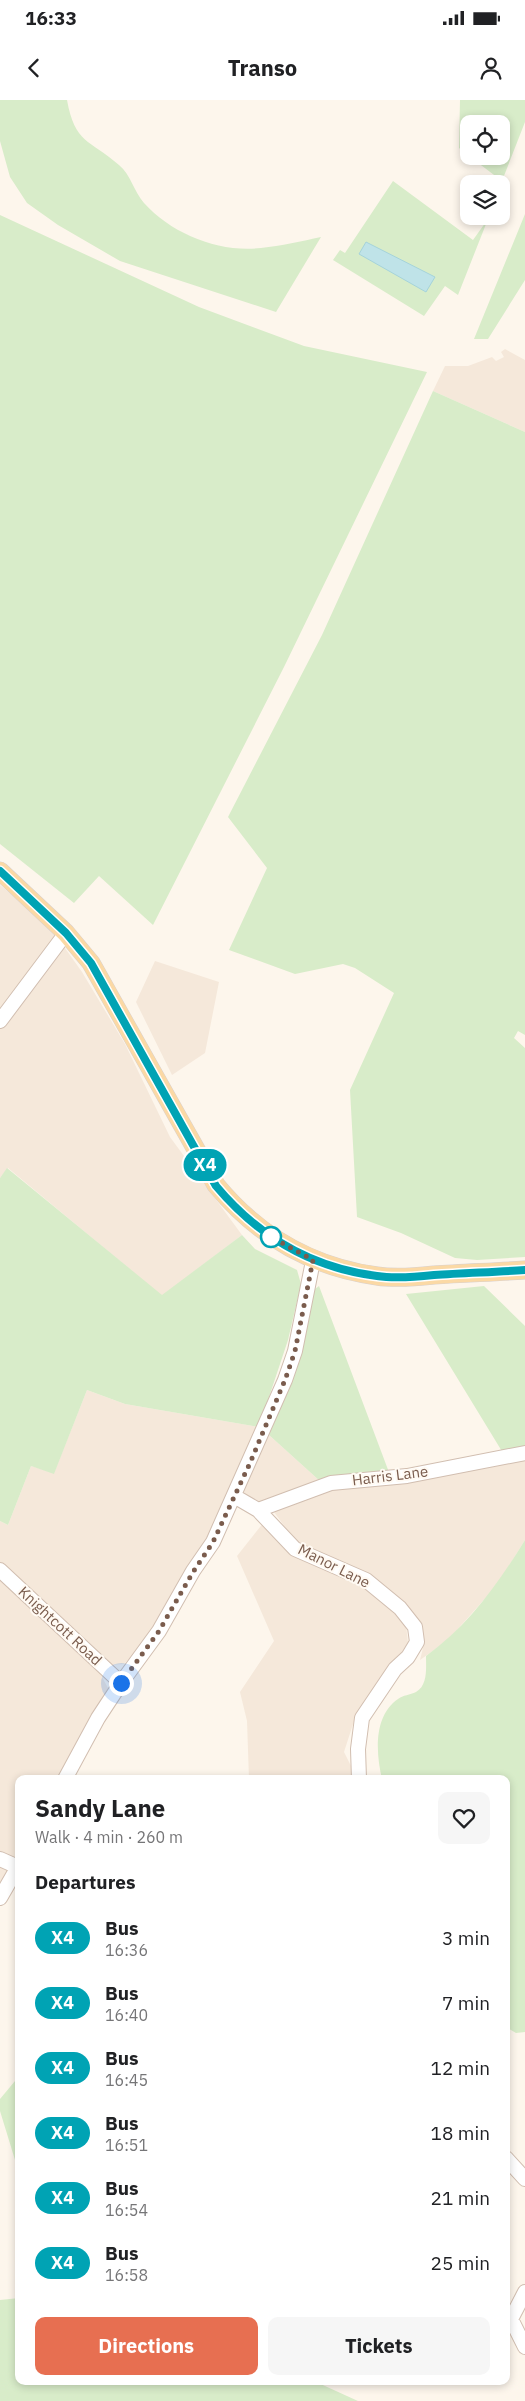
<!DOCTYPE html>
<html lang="en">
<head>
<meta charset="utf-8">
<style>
	body { margin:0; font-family:"IBM Plex Sans",sans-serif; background:#f6f6f6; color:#202124; height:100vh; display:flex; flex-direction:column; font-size:19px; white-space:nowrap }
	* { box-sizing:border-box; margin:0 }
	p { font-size:16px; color:#757577 }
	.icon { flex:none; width:28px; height:28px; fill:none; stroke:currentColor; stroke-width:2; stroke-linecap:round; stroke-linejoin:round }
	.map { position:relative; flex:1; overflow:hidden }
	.panel { position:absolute; left:15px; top:1675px; width:495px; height:610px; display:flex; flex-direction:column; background:#fff; border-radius:10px; box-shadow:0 2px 8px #0003 }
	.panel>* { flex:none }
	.badge { padding:0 10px; border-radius:16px; font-size:18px; line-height:32px }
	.buttons { position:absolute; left:460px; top:15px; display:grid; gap:10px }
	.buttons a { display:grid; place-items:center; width:50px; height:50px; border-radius:10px; background:#fff; box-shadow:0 2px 8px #0003; font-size:25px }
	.you { position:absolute; width:25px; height:25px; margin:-12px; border:4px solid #fff; border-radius:50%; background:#1a73e8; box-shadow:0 0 0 8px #1a73e833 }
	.map>.badge { position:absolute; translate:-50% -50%; box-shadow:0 0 0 2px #fff }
	h2 { padding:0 20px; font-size:19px; line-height:45px }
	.round { display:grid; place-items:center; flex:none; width:52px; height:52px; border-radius:10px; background:#f6f6f6 }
	.headline { display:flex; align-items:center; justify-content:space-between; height:85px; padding:0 20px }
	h1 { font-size:24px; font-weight:800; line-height:38px }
	.button { display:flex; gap:10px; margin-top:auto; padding:10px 20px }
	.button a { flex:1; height:58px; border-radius:10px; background:#e76f51; color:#fff; font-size:20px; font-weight:800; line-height:58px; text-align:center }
	.button a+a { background:#f6f6f6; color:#202124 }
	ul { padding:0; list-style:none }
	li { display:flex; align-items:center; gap:15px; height:65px; padding:0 20px }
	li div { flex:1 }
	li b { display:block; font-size:19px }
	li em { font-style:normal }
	li .badge { min-width:55px; font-weight:700; text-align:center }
	.status { display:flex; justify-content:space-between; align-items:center; height:35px; padding:0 25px; background:#fff; direction:ltr }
	.status svg { height:14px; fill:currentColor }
	header { display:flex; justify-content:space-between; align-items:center; height:65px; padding:0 20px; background:#fff; font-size:22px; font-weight:800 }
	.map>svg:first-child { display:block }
	.residential { fill:#f5e8da }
	.green { fill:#d8ecc9 }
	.water { fill:#bfe3e8; stroke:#a5d3da }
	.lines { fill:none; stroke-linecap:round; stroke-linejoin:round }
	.minor-casing { stroke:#d1beb0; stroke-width:16 }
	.major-casing { stroke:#dad1cd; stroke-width:19 }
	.minor { stroke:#fff; stroke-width:14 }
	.major { stroke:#fbd9a5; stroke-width:18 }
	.line-casing { stroke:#fff; stroke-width:11 }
	.line { stroke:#00a3b4; stroke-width:8 }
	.walk { stroke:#7a5c4d; stroke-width:5; stroke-dasharray:0 9 }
	.stop-dot { fill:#fff; stroke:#00a3b4; stroke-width:2.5 }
	.labels { text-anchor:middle; stroke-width:4; stroke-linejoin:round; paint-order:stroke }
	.street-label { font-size:15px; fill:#7a5c4d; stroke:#fffaf3 }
</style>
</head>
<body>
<div class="status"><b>16:33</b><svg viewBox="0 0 49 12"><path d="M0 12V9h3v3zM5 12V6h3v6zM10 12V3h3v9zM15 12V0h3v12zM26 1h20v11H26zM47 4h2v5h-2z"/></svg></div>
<header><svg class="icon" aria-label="back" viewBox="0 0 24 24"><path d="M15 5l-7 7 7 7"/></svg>Transo<svg class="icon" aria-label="person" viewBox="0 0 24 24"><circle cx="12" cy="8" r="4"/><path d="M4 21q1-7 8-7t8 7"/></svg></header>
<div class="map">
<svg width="525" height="2301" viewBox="0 0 525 2301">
	<rect width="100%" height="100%" fill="#fdf6ec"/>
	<path class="residential" d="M505,249L525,260V332L433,291L445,266H468L492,257L496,261L504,257L501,252Z
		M0,785L50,827L82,872L125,944L170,1037L242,1135L162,1196L8,1068L0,1078Z
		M155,861L219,882L205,953L172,975L136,902Z
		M87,1290L125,1304L259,1327L205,1441L142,1546L124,1564L110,1565L102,1577L108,1588L59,1679H19V1754L0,1784V1421L8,1425L31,1366L54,1373Z
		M269,1335L321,1382L257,1403L245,1397L243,1384Z
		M525,1357V1440L498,1484L448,1540L420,1560L424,1544L422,1530L407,1504L376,1480L296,1442L274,1412L331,1386Z
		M264,1422L362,1483L399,1514L406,1525L408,1543L354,1621L344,1652L353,1670V1679H249L247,1621L240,1592L274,1541L237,1456Z"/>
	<path class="green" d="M0,0H67C75,44 89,39 119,65C131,75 134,92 144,103C172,134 219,153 261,148C281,146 302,141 321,137L276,212L120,161L58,125L27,103L10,77L0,41Z
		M460,0H525V22L502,81L469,56H501V24H469V56L459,48Z
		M393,81L473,140L488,119L458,195L445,186L424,216L333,160L340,150L345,153Z
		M525,114V180L488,239H474Z
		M0,115L199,207L304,246L427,272L284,567L153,825L99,776L74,803L0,744Z
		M433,291L525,332V935L518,931L514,938L525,948V1157L477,1160L455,1158L401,1133L357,1117L350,990L394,893L355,868L343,864L295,874L229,850L267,768L228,717L322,535Z
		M7,1068L162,1195L242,1135L255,1149L297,1170L301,1184L288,1240L259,1327L125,1304L87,1290L54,1374L31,1366L8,1425L0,1421V1078Z
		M319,1186L390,1375L321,1382L269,1335L290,1284L315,1189Z
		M484,1186L525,1226V1347L503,1353L406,1194Z
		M525,1440V1932L516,1933L506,1927V1679H382C376,1654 373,1616 398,1599C403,1595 410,1595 416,1592C428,1585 426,1568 426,1556C468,1526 498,1484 525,1440Z
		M15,1981L19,1982V2073L0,2011V1999Z
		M19,2198V2281H314L358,2301H0V2200Z"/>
	<path class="water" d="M366,142L435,177L426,192L359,154Z"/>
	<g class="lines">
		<defs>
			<path id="minor" d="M0,921L66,833
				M234,1396L258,1410L295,1449L366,1480L400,1508L415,1527L417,1542L408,1557L395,1569L362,1618L358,1649L359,1679
				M258,1410L331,1383L407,1376L525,1353
				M0,1470L121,1583
				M65,1679L98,1618L121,1583L159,1531L193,1471L213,1442L285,1280L295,1251L313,1161
				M0,1759L18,1767
				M0,1798L19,1765
				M506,2058L525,2079
				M525,2192L511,2219L525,2247"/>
			<path id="major" d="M0,771L66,833L91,863L216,1085C258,1136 312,1167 377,1176C396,1179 416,1177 434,1175C464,1173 495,1172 525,1170"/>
		</defs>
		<use href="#minor" class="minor-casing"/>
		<use href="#major" class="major-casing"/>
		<use href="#minor" class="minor"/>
		<use href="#major" class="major"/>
	</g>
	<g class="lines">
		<defs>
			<path id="line" d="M0,771L66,833L91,863L216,1086C258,1136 312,1168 377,1176C396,1179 416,1177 434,1175C464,1173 495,1172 525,1170"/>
		</defs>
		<use href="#line" class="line-casing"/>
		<use href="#line" class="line"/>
		<path class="walk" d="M121,1583L159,1531L193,1472L213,1442L250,1363L285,1280L295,1251L313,1160L271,1137"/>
	</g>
	<circle class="stop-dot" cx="271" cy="1137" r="10"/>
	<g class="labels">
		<g class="street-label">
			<text transform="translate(390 1376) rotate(-7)" y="5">Harris Lane</text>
			<text transform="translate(334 1466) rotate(27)" y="5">Manor Lane</text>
			<text transform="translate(60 1526) rotate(43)" y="5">Knightcott Road</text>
		</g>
	</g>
</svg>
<div class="buttons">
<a><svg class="icon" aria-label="locate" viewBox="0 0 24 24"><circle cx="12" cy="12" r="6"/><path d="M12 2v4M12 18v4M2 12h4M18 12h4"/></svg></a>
<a><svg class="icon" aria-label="layers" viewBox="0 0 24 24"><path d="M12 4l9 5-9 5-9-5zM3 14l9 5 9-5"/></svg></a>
</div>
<div class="you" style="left:121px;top:1583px"></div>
<b class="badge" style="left:205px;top:1065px;background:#00a3b4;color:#fff">X4</b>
<section class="panel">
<div class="headline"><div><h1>Sandy Lane</h1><p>Walk · 4 min · 260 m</p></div><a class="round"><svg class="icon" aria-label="heart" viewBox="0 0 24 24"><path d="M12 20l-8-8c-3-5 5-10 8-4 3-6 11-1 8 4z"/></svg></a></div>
<h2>Departures</h2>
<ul>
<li><span class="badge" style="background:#00a3b4;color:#fff">X4</span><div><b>Bus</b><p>16:36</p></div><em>3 min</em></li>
<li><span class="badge" style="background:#00a3b4;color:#fff">X4</span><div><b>Bus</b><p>16:40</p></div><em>7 min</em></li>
<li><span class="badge" style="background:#00a3b4;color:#fff">X4</span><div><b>Bus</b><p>16:45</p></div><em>12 min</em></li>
<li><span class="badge" style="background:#00a3b4;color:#fff">X4</span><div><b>Bus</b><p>16:51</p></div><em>18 min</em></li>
<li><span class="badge" style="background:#00a3b4;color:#fff">X4</span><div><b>Bus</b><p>16:54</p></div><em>21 min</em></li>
<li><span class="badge" style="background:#00a3b4;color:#fff">X4</span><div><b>Bus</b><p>16:58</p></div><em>25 min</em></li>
</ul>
<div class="button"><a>Directions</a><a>Tickets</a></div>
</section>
</div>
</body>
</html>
